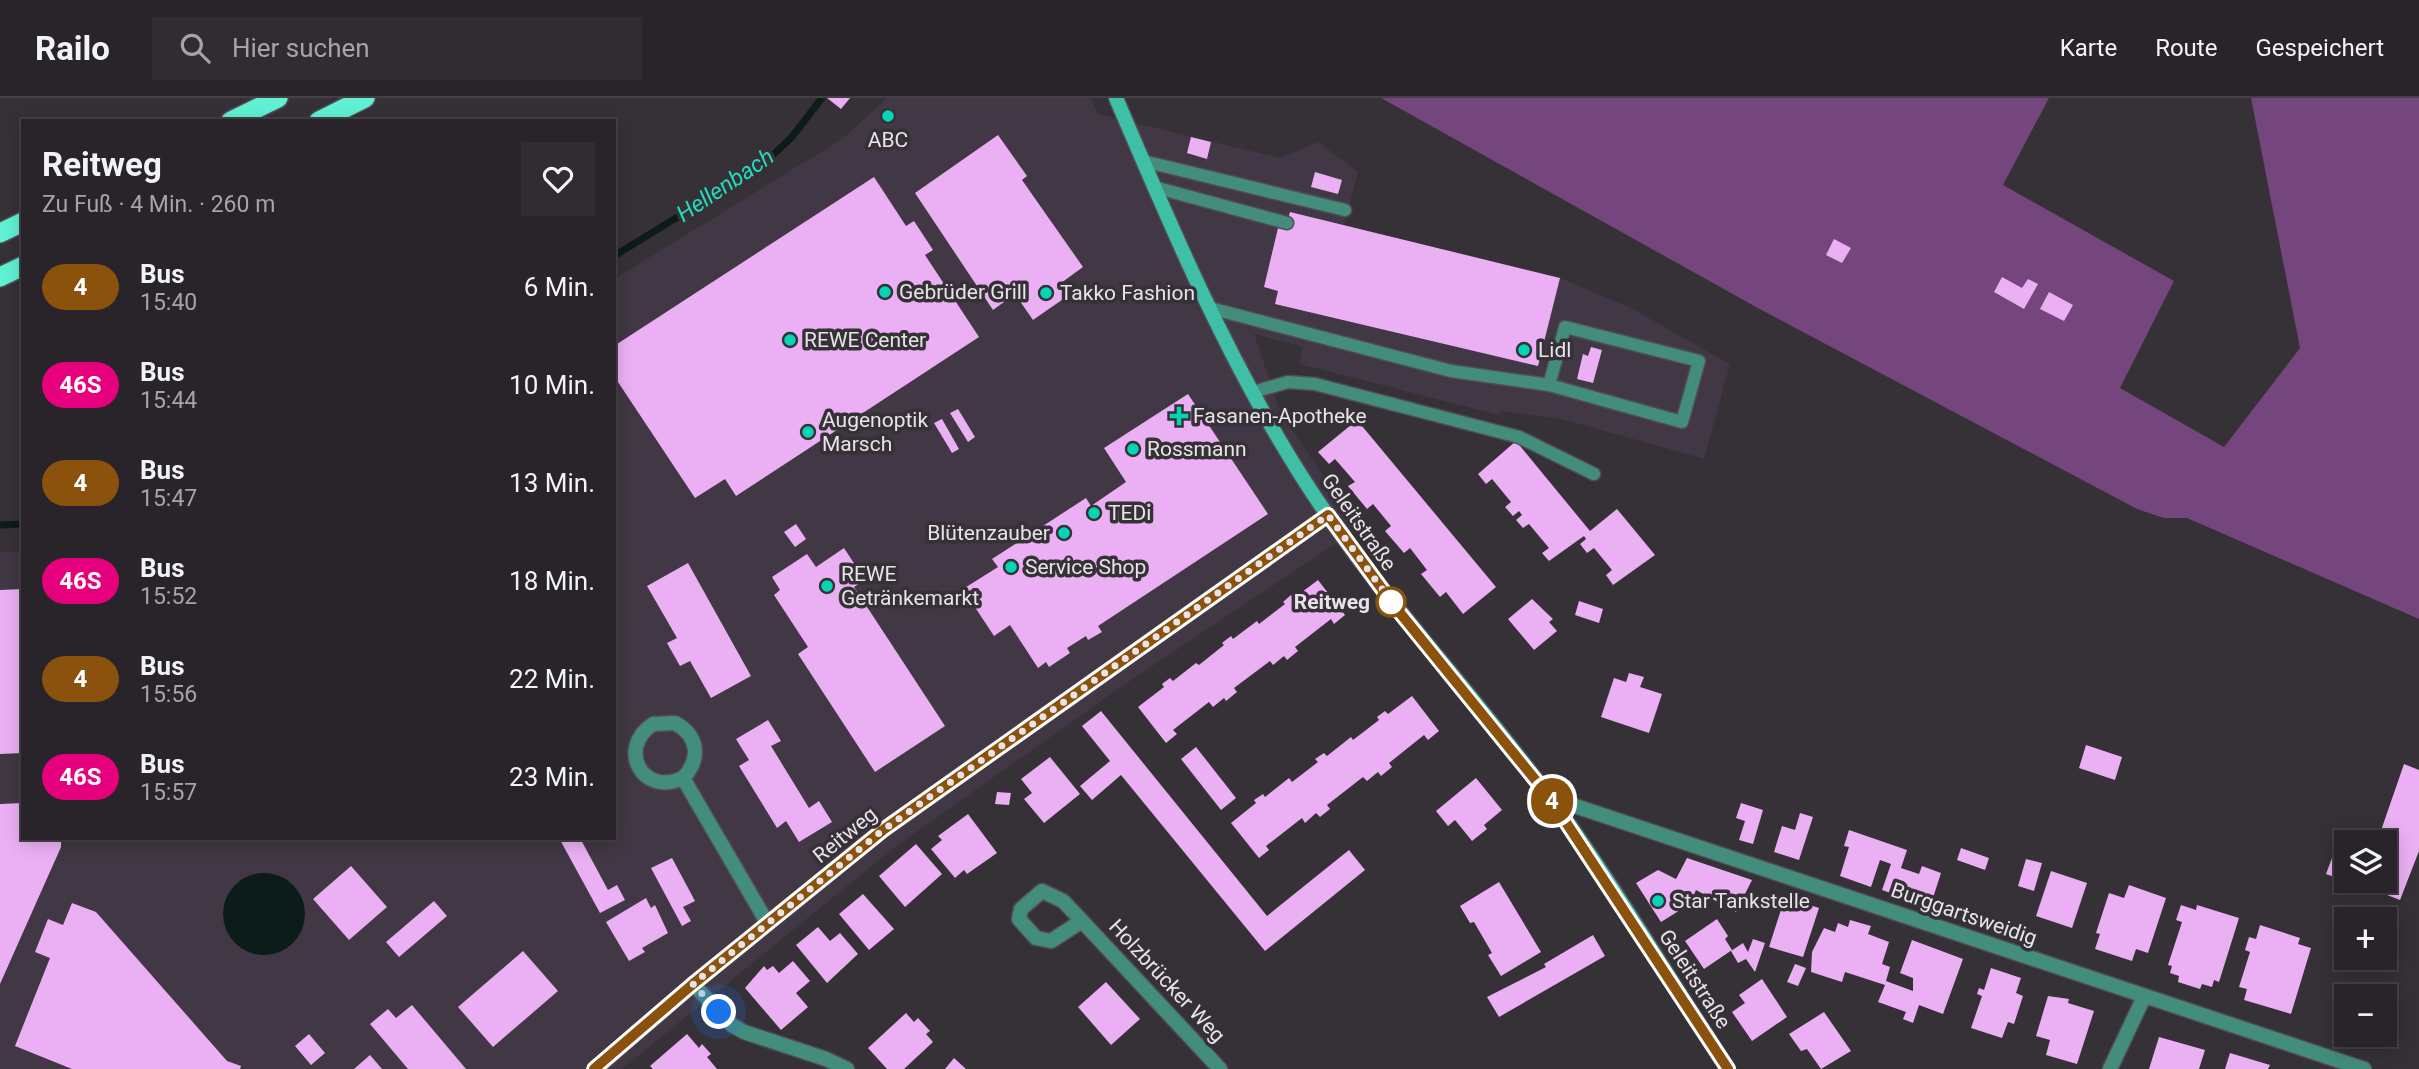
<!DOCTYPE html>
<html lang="de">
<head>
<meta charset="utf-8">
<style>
	body { margin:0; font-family:Roboto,sans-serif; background:#302c31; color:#f1f3f6; height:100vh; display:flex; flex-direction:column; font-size:26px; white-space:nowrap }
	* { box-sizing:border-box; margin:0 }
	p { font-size:23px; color:#a5a4a8 }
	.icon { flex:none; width:38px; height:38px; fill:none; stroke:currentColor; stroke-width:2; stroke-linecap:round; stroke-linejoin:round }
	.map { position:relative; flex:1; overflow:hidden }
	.side { position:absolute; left:21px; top:21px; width:595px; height:721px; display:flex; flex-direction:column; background:#282429; border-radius:0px; box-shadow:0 4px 18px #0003,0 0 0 2px #444146 }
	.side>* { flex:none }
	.badge { padding:0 14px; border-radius:23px; font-size:24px; line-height:46px }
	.fabs { position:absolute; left:2334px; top:732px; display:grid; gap:14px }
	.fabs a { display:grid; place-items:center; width:63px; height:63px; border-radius:0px; background:#282429; box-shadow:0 4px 18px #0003,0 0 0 2px #444146; font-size:35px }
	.you { position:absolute; width:35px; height:35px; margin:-18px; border:5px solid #fff; border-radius:50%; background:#1a73e8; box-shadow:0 0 0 10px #1a73e833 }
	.map>.badge { position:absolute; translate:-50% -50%; box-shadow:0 0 0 4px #fff }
	.round { display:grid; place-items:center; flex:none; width:74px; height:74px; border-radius:0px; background:#302c31 }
	.summary { display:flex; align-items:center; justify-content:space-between; height:119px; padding:0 21px }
	h1 { font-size:33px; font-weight:700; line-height:52px }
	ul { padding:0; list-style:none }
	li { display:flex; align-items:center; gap:21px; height:98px; padding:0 21px }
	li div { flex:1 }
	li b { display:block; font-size:26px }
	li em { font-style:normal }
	li .badge { min-width:77px; font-weight:700; text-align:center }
	header { display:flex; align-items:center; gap:42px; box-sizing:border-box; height:98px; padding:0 35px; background:#282429; border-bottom:2px solid #444146 }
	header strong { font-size:33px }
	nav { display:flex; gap:38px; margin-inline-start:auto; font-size:24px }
	.search { width:490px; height:63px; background:#302c31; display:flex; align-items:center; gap:18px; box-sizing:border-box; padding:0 24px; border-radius:0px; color:#a5a4a8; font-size:26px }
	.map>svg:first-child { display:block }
	.built { fill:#423744 }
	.green { fill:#75457d }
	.water { fill:#0c1c18 }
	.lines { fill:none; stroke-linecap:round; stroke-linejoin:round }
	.stream { stroke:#0c1c18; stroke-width:7 }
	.building { fill:#ebb0f4 }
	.service-casing { stroke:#524d53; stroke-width:15 }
	.minor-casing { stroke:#524d53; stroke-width:17 }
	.secondary-casing { stroke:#524d53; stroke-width:17 }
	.trunk-casing { stroke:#524d53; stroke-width:22 }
	.service { stroke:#438d7c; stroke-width:12 }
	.minor { stroke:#438d7c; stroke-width:14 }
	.secondary { stroke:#3ebfa6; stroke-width:14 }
	.trunk { stroke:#60f1d5; stroke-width:19 }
	.line-casing { stroke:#fff; stroke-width:16 }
	.line { stroke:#8a520c; stroke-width:10 }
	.walk { stroke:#e7e3e8; stroke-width:7; stroke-dasharray:0 12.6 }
	.poi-dot { fill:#04d5b6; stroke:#363037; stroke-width:2.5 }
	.stop-dot { fill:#fff; stroke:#8a520c; stroke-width:3.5 }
	.labels { text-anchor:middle; stroke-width:7; stroke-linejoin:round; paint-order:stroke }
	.poi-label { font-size:21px; fill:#e7e3e8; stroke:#363037; text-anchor:start }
	.street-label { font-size:21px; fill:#e7e3e8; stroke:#363037 }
	.stop-label { font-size:21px; font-weight:bold; fill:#e7e3e8; stroke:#363037; text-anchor:end }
	.water-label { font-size:23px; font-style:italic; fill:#25dbbd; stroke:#363037 }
</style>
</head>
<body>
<header>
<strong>Railo</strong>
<div class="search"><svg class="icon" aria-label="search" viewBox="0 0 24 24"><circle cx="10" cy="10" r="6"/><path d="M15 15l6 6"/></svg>Hier suchen</div>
<nav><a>Karte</a><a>Route</a><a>Gespeichert</a></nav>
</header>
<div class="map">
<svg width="2419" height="971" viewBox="0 0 2419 971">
	<rect width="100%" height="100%" fill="#363037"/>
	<path class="built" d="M887,0H1091L1098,16L1280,60L1318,44L1358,74L1344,127L1560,180L1631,210L1730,266L1704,361L1562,321L1500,313L1499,317L1299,266L1303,249L1254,236L1280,314L1359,430L1118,591L894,750L622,971H0V454H23V740H614V181L842,41Z"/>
	<path class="green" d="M1381,0H2049L2003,87L2174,183L2120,290L2224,349L2300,250L2251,0H2419V521L2187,420H2164L2137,411L1756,209Z"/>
	<path class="water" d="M223 816a41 41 0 1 1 82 0a41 41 0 1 1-82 0Z"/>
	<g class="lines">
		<path class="stream" d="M614,158L761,68L791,40L822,0
			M0,427L23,426"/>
	</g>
	<path class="building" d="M827,0H850L841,11Z
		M891,10L896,18L885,25L880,17Z
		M998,37L1027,78L1022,82L1083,169L1061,185L1069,197L1033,222L1015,196L993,212L915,95Z
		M1191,39L1211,44L1207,61L1187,55Z
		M1315,74L1342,82L1338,96L1311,89Z
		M874,79L906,128L914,123L933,152L925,157L979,239L736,398L725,381L695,400L614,278V248Z
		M1290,114L1560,180L1538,268L1275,206L1278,193L1264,189L1278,130L1285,131Z
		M1834,141L1851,150L1842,165L1826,157Z
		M2002,179L2022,190L2028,181L2038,186L2024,211L1994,194Z
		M2049,194L2073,207L2064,223L2040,211Z
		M1591,249L1602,252L1593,285L1577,281L1583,256L1588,258Z
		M1188,296L1268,416L1098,528L1102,534L1088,542L1086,538L1067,550L1070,555L1049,569L1046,564L1038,570L1010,527L994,538L963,491L998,469L992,461L1086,400L1091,408L1126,384L1104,350Z
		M958,311L975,339L968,344L950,315Z
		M942,321L959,351L952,355L934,325Z
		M1357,322L1496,489L1463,516L1446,494L1440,499L1421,476L1427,472L1410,450L1404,455L1385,433L1391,428L1373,406L1367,411L1348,388L1355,384L1335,361L1329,366L1318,354Z
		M1516,343L1590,433L1617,411L1655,457L1613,487L1606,477L1612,472L1594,450L1587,455L1580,446L1586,441L1584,438L1549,463L1542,455L1549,450L1529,426L1523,430L1516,422L1522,417L1519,413L1513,418L1505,409L1511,404L1492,381L1486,386L1478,376Z
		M796,426L806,441L795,449L784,434Z
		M844,450L865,482L854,489L945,628L875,674L798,556L808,549L774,497L780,492L772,479L807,456L816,469Z
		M688,465L751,578L711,600L690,563L680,568L667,545L677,540L647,488Z
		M1318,482L1345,517L1334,526L1331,521L1295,549L1298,553L1287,562L1284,558L1273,567L1270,563L1234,590L1237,594L1226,603L1224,600L1213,609L1209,604L1173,632L1177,636L1166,645L1138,609L1164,589L1162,586L1170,580L1173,583L1196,565L1199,567L1224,547L1222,545L1231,538L1233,541L1257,523L1259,526L1285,506L1283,504L1291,497L1294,500Z
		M23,491V655L0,656V492Z
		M1532,501L1553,521L1549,524L1557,533L1534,552L1508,521Z
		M1579,503L1603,511L1599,525L1575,517Z
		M1629,575L1644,579L1640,589L1662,596L1649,635L1601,619L1614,580L1626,584Z
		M1412,598L1439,633L1428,642L1424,637L1389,665L1392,669L1381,678L1378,674L1367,683L1363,679L1327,707L1330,711L1320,719L1316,715L1305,725L1302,720L1266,748L1269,752L1259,760L1231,725L1256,705L1254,702L1263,696L1265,699L1289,680L1292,684L1318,664L1315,661L1324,655L1327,658L1351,639L1353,642L1379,622L1377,619L1385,613L1388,616Z
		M1101,613L1267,818L1349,752L1365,772L1265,853L1121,677L1092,702L1080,688L1110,663L1082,628Z
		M768,622L781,643L771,648L809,710L819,703L832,724L799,744L786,723L777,730L739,668L749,662L736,641Z
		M2086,647L2122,659L2115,682L2079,670Z
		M1196,649L1236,700L1221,712L1181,661Z
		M1050,659L1080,696L1044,725L1024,701L1032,695L1021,681Z
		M2404,666L2419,672V753L2400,802L2361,787L2363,782H2385V744H2377Z
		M1476,680L1502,712L1484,727L1487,731L1472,743L1455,722L1448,728L1436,713Z
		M997,694L1011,695L1009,707L995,706Z
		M23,705V740H61V749L0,886V706Z
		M1741,705L1763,712L1753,746L1739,742L1745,723L1736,720Z
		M1800,715L1813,719L1799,762L1774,754L1782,728L1795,732Z
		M968,716L997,755L967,776L964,772L955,780L931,751L942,742L938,738Z
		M1849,732L1907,752L1901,770L1919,776L1922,768L1941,775L1930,809L1882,792L1891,766L1880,762L1871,789L1840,778L1849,749L1844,748Z
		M559,740H580L608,792L617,787L625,802L600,815Z
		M916,746L942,776L905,809L879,778Z
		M1961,750L1989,760L1985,772L1957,762Z
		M672,760L695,803L683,809L691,823L682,828L651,770Z
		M1687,760L1752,782L1736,814L1696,792L1690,806L1661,824L1636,785L1658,772L1676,781Z
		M2332,760L2347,765L2346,783L2326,776Z
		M2026,761L2042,765L2034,793L2018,788Z
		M351,768L387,809L349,842L313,801Z
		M2051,773L2087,785L2072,830L2036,818Z
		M1499,784L1541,854L1501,878L1488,857L1492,855L1474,824L1470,825L1460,808Z
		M2129,787L2166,800L2148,855L2136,851L2132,863L2095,851L2100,836L2096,835L2109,795L2124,800Z
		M863,796L894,831L869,852L839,816Z
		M1785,799L1819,810L1803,859L1769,849Z
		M646,800L651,810L655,807L668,835L642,850L645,854L629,863L606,824Z
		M434,803L447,818L399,859L386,844Z
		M72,805L96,814L227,963L241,968L240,971H72L15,948L50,860L35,854L48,821L63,827Z
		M2181,807L2196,812L2197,807L2239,820L2219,884L2214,882L2212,889L2202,886L2200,891L2178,884L2179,878L2170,875L2172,868L2168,867L2182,824L2176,822Z
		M1717,821L1728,838L1725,841L1732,852L1704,871L1685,843Z
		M1850,822L1871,828L1868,836L1889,844L1882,866L1890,869L1886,883L1913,893V880L1900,875L1912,842L1963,861L1943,916L1919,907L1913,925L1903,921L1906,914L1878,904L1885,887L1845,874L1842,884L1811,874L1812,854L1824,830L1835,834L1838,825L1848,829Z
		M2260,827L2300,840L2298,846L2311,850L2291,916L2244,902L2247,891L2239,889L2250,854L2245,852L2249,839L2256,841Z
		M818,829L830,843L840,835L858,856L827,885L796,847Z
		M1593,837L1605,858L1499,919L1487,899L1546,869L1544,866Z
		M1753,841L1765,845L1755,874L1746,861L1738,865L1731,853L1743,845L1748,854Z
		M523,853L558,893L493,949L458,909Z
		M793,863L810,883L796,895L808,909L781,932L745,890L764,868L767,872L773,868L779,875Z
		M1795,866L1806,870L1798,888L1787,884Z
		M1991,870L2021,880L2016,895L2023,898L2014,926L2008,924L2002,940L1971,930L1982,898L1977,896L1979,890L1984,892Z
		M1762,881L1787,919L1752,943L1732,914L1745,905L1739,897Z
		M1106,884L1140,921L1111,947L1078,909Z
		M2048,898L2069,901L2068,905L2094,913L2077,966L2046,957L2050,942L2036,938Z
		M412,907L466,971H408L370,926L388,911L396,920Z
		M1824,914L1851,953L1821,971L1807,951L1801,953L1789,936Z
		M906,915L914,924L918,920L930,933L926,936L933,944L904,971H887L868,950Z
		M309,936L325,955L311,967L295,948Z
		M687,936L699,950L702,946L711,956L707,959L717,971H653L650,968Z
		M2159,939L2205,952L2199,971H2149Z
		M2230,955L2270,967L2268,971H2225Z
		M370,957L382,971H354Z
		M954,960L966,971H945Z"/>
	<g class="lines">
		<defs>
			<path id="service" d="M1143,63L1345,112
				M1154,89L1287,125
				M1210,210L1451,273L1549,287L1682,324L1699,263L1565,229L1549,287
				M1253,294L1288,284L1315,286L1519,339L1594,376"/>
			<path id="minor" d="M683,680C643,699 616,651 653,626L675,625C699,638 701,661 683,680L768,826
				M1551,700L2364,971
				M1082,823L1051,843L1036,840L1019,821L1021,811L1042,793L1063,803L1082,823L1220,971
				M693,886L732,927L744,934L826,961L847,971
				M595,971L693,886L883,732L1328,417
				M2110,971L2144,899"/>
			<path id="secondary" d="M1116,0C1171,129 1227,261 1302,379C1375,494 1470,591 1550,700C1614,787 1669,881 1728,971"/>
			<path id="trunk" d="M231,23L278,0
				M319,23L365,0
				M0,135L23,124
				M0,179L23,168"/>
		</defs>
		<use href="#service" class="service-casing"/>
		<use href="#minor" class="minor-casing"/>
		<use href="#secondary" class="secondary-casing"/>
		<use href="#trunk" class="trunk-casing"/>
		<use href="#service" class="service"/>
		<use href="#minor" class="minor"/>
		<use href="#secondary" class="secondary"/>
		<use href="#trunk" class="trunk"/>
	</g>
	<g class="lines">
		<defs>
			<path id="line" d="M594,971L693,886L883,732L1328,417L1396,510L1550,700L1728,971"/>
		</defs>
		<use href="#line" class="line-casing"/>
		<use href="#line" class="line"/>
		<path class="walk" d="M719,914L693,886L883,732L1328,417L1396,510L1391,504"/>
	</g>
	<g class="poi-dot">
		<circle cx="888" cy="18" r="7"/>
		<circle cx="885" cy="194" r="7"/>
		<circle cx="1046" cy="195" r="7"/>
		<circle cx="790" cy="242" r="7"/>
		<circle cx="1524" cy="252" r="7"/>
		<path d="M1175.5 307.5h7v7h7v7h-7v7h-7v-7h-7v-7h7z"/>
		<circle cx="808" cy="334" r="7"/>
		<circle cx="1133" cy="351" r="7"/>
		<circle cx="1094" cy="415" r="7"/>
		<circle cx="1064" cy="435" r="7"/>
		<circle cx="1011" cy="469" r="7"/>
		<circle cx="827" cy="488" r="7"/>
		<circle cx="1658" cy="803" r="7"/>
	</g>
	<circle class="stop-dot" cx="1391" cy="504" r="14"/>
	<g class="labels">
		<g class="poi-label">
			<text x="888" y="49" text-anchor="middle">ABC</text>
			<text x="899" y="201">Gebrüder Grill</text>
			<text x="1060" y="202">Takko Fashion</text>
			<text x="804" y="249">REWE Center</text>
			<text x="1538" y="259">Lidl</text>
			<text x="1193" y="325">Fasanen-Apotheke</text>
			<text x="822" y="329">Augenoptik<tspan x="822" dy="24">Marsch</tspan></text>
			<text x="1147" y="358">Rossmann</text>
			<text x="1108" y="422">TEDi</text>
			<text x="1050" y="442" text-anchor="end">Blütenzauber</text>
			<text x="1025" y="476">Service Shop</text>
			<text x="841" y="483">REWE<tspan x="841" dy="24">Getränkemarkt</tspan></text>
			<text x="1672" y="810">Star Tankstelle</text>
		</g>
		<g class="street-label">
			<text transform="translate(1359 424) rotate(55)" y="7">Geleitstraße</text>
			<text transform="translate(845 737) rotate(-39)" y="7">Reitweg</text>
			<text transform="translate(1964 816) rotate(19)" y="7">Burggartsweidig</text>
			<text transform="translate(1695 881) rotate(57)" y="7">Geleitstraße</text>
			<text transform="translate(1167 883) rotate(47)" y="7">Holzbrücker Weg</text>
		</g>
		<g class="stop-label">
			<text x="1370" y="511">Reitweg</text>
		</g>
		<g class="water-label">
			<text transform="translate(725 87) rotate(-34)" y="8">Hellenbach</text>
		</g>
	</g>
</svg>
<div class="fabs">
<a><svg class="icon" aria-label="layers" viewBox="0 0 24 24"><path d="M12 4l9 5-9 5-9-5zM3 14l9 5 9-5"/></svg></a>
<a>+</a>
<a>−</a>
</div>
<div class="you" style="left:719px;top:914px"></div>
<b class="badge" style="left:1552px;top:703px;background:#8a520c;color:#fff">4</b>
<section class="side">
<div class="summary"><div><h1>Reitweg</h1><p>Zu Fuß · 4 Min. · 260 m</p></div><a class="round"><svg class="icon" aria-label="heart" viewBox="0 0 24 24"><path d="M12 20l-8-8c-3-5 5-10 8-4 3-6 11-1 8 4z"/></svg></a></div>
<ul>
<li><span class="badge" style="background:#8a520c;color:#fff">4</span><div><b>Bus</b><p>15:40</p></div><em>6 Min.</em></li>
<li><span class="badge" style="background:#e6007e;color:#fff">46S</span><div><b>Bus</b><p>15:44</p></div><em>10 Min.</em></li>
<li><span class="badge" style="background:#8a520c;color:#fff">4</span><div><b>Bus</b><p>15:47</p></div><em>13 Min.</em></li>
<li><span class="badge" style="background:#e6007e;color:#fff">46S</span><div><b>Bus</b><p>15:52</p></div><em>18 Min.</em></li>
<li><span class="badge" style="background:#8a520c;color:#fff">4</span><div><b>Bus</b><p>15:56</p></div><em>22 Min.</em></li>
<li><span class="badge" style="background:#e6007e;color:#fff">46S</span><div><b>Bus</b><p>15:57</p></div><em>23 Min.</em></li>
</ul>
</section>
</div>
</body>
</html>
